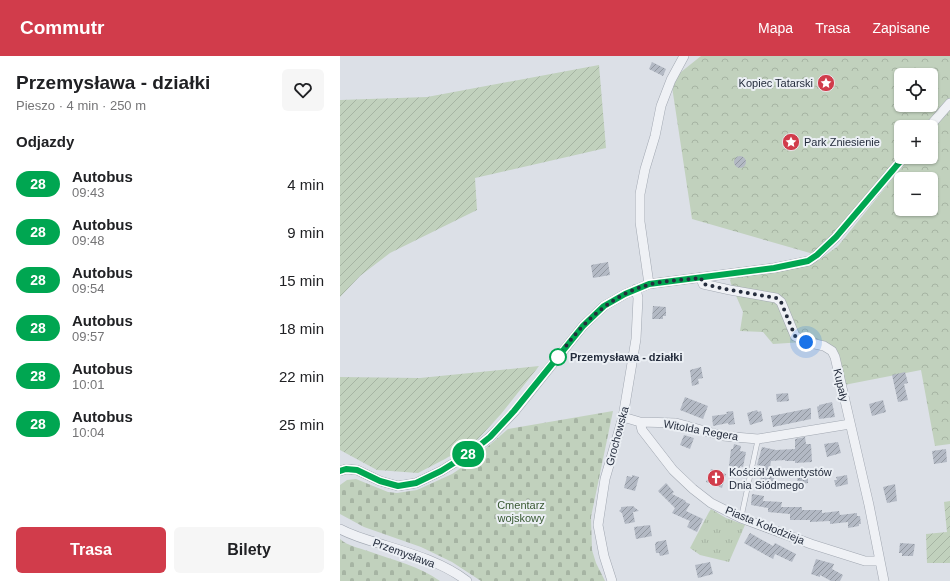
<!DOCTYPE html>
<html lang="pl">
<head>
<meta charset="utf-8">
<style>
	body { margin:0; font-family:Helvetica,sans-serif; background:#f6f6f6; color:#202124; height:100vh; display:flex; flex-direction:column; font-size:15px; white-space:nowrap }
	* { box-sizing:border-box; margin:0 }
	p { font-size:13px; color:#757577 }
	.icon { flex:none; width:22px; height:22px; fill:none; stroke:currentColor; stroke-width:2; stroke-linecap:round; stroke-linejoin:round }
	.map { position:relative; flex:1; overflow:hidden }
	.panel { display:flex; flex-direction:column; background:#fff; width:340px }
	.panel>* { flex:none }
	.badge { padding:0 8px; border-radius:13px; font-size:14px; line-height:26px }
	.fabs { position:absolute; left:554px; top:12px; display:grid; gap:8px }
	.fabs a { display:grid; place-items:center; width:44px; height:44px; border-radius:6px; background:#fff; box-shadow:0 1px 3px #0004; font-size:20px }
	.you { position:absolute; width:20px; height:20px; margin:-10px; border:3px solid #fff; border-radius:50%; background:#1a73e8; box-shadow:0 0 0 6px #1a73e833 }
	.map>.badge { position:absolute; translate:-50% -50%; box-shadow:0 0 0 2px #fff }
	h2 { padding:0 16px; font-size:15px; line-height:36px }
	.round { display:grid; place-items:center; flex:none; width:42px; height:42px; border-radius:6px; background:#f6f6f6 }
	.headline { display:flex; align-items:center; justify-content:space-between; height:68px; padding:0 16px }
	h1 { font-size:19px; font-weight:700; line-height:30px }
	.cta { display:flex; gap:8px; margin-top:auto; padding:8px 16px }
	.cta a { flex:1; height:46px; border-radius:6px; background:#d13c4b; color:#fff; font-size:16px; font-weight:700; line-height:46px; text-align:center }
	.cta a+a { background:#f6f6f6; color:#202124 }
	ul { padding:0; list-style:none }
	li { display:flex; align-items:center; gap:12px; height:48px; padding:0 16px }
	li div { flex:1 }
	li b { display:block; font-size:15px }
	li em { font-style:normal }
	li .badge { min-width:44px; font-weight:700; text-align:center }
	header { display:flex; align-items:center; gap:24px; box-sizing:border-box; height:56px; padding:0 20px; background:#d13c4b; color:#fff }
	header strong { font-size:19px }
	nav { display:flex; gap:22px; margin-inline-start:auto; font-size:14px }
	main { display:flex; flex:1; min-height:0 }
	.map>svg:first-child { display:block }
	.grass { fill:url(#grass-tufts) }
	.forest { fill:url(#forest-crowns); fill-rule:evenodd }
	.cemetery { fill:url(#cemetery-stones) }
	.garden { fill:url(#garden-furrows) }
	.building { fill:url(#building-hatch) }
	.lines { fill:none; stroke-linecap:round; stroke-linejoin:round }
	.lane-casing { stroke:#a1a7b1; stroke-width:5.5 }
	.street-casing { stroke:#a1a7b1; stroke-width:10 }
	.lane { stroke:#eff1f5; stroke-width:4.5 }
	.street { stroke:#eff1f5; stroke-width:9 }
	.line-casing { stroke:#fff; stroke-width:9 }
	.line { stroke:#00a651; stroke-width:6 }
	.walk { stroke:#252d3d; stroke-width:4; stroke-dasharray:0 7.2 }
	.stop-dot { fill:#fff; stroke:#00a651; stroke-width:2 }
	.labels { text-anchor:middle; stroke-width:4; stroke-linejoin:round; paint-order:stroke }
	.poi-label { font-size:11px; fill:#252d3d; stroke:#ebeff4; text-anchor:start }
	.stop-label { font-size:11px; font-weight:bold; fill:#252d3d; stroke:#ebeff4; text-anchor:start }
	.street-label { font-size:11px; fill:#252d3d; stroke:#ebeff4 }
	.park-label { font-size:11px; fill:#385932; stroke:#ebeff4 }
</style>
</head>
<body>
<header>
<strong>Commutr</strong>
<nav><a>Mapa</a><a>Trasa</a><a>Zapisane</a></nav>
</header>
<main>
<section class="panel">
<div class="headline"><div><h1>Przemysława - działki</h1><p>Pieszo · 4 min · 250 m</p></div><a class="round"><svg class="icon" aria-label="heart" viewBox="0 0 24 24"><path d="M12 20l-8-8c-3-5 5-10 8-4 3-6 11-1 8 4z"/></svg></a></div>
<h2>Odjazdy</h2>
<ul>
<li><span class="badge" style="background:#00a651;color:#fff">28</span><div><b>Autobus</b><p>09:43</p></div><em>4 min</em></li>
<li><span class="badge" style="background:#00a651;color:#fff">28</span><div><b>Autobus</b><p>09:48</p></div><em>9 min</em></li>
<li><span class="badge" style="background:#00a651;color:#fff">28</span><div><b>Autobus</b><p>09:54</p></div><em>15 min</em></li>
<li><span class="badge" style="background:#00a651;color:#fff">28</span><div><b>Autobus</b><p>09:57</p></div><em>18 min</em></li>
<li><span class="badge" style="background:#00a651;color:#fff">28</span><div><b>Autobus</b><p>10:01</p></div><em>22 min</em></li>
<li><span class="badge" style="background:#00a651;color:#fff">28</span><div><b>Autobus</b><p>10:04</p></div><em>25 min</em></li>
</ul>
<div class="cta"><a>Trasa</a><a>Bilety</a></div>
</section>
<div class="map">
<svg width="610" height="525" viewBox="0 0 610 525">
	<defs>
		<pattern id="grass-tufts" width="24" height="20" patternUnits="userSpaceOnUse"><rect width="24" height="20" fill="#c1d1bd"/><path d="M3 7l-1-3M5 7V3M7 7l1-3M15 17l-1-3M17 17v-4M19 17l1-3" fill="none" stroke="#a6b4a3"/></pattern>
		<pattern id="forest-crowns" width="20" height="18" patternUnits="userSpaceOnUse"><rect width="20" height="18" fill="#c1d1bd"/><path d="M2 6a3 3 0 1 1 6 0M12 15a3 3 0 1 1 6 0" fill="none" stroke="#a6b4a3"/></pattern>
		<pattern id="cemetery-stones" width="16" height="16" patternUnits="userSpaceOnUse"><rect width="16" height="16" fill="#c1d1bd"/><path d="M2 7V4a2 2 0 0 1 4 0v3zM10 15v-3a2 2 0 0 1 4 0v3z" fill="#a6b4a3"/></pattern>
		<pattern id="garden-furrows" width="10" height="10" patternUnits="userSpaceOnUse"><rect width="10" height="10" fill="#c1d1bd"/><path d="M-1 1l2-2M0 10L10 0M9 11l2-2" fill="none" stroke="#a6b4a3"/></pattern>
		<pattern id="building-hatch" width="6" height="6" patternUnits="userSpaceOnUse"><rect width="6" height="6" fill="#b3b9c4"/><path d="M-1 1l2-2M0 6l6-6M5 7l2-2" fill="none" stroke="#9197a0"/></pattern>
	</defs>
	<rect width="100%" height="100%" fill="#dce0e7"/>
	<path class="grass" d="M371,453L386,462L405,469L389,506L360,499L350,492L369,456Z"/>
	<path class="forest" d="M361,0H610V47L589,71H561V101L477,199L352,163L331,24ZM561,19H591V49H561Z
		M610,54V388L595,390L581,314L504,329L500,308L479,285L433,288L423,276L400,275L403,256L391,228L390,224L393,220L479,204L498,190L570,101H591V75ZM561,123H591V153H561Z"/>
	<path class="cemetery" d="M273,355L251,461L252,494L256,507L265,525H141L112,506L81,491L24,471L0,458V429L7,424L16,423L48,436L57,437L77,434L112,418L130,406L168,373Z
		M0,483C8,490 19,492 28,495C53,504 79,510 100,525H0Z"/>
	<path class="garden" d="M259,9L266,92L135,122L137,154L50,197L20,220L0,241V44L87,41Z
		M199,310L161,358L138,383L105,403L78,417L37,414L0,394V321L80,322Z
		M610,445V507H587L586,478L607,476L604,446Z"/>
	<path class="building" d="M312,6L326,13L323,20L309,13Z
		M394 106a6 6 0 1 1 12 0a6 6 0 1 1-12 0Z
		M268,206L270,219L253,222L251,209Z
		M313,250L326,251V260H323V263H312Z
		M361,311L363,322L358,323L359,328L352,330L350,314Z
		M565,316L568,327L564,328L568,344L558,346L552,319Z
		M448,337L449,345L437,346L436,338Z
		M345,341L368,350L363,363L340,354Z
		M543,344L546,356L532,360L529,348Z
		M492,346L495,361L479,363L477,351L479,350V349Z
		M471,352V363L433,371L431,360Z
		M417,354L418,356L421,355L423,365L410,369L407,357Z
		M393,355L395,368L389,369L388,367L373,370L372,360L387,358L386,356Z
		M344,379L354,382L350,393L340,389Z
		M465,381L466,388H471L472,406L455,407V405H445V404L431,405L429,417L435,418L433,427L420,425L423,410L417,409L422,391L436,394L455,393V383Z
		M498,386L501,397L487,401L484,388Z
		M394,388L401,390L400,395L406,396L403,411L400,410V412L389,410L391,393H393Z
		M606,393L607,406L594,408L592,395Z
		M371,413L386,418L382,432L366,426Z
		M292,419L299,421L295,435L284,432L287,420L292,421Z
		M468,419V427L458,428L457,420Z
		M507,419L508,428L496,431L494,424H497L496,421Z
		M326,427L334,436L332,438L346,445L345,446L350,448L346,455L363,463L357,476L347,471L350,465L332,457L335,452L318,435Z
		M555,428L557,445L547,447L543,431Z
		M412,438L424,440L423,445L442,446L441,451H462V454H482V457L499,455L500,459L517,457V460H520L521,468H519V470L508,472V466L490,468V465L470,466V464H450V458L428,456V452L411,449Z
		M293,450L294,451L299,455L293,456L295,466L285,468L282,457L279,455L281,453V451Z
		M310,469L312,480L296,483L294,471Z
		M410,477L433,490L435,487L456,498L452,506L435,498L433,503L404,487Z
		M326,484L329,498L320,500L319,497H316L315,489L316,486Z
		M560,487L575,488L573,500H562V497H559Z
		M476,503L494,508L492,513L503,519L500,525H491L480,519V521L471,518Z
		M370,506L373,518L358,522L355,509Z"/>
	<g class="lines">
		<defs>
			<path id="lane" d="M401,462L418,383"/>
			<path id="street" d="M589,71L610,47
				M361,222L363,228L390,234L436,242L441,246L455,280L466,286L484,290L492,295L495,301L529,449L544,525
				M309,228L300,166V138L305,113L315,80L321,50L331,24L344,0
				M283,361L300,366L336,367L383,380L418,383L510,368
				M300,366L302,374L333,414L353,433L371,447L401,462L471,488L525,505H539
				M0,415L6,413L17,414L40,425L58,430L76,427L101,415L130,397L150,381L175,355L243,270L264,250L285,238L309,228L434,212L469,205L477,199L496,181L564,101
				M0,473C13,480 27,484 41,488C70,497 102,506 127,525
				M272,525L264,500L258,469L265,423L283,361L296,283L298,242L296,233"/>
		</defs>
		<use href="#lane" class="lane-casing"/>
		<use href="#street" class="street-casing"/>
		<use href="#lane" class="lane"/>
		<use href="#street" class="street"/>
	</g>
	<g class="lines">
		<defs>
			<path id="line" d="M0,415L6,413L17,414L40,425L58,430L76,427L101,415L130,397L150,381L174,355L243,270L264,250L285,238L309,228L434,212L468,205L477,199L496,181L564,101"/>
		</defs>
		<use href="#line" class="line-casing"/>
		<use href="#line" class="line"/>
		<path class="walk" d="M218,301C240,269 270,239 308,229C325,224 344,224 361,222L363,228L390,234L436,242L441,246L455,280L466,286"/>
	</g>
	<defs>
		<symbol id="sight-disc" viewBox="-11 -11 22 22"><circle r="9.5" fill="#d13c4b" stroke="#ebeff4"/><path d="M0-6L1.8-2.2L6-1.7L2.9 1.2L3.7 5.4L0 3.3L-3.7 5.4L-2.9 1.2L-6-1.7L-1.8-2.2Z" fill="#fff"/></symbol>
		<symbol id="church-disc" viewBox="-11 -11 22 22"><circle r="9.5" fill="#d13c4b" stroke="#ebeff4"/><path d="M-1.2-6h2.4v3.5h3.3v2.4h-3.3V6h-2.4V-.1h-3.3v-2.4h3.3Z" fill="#fff"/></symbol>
	</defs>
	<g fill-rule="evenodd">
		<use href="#sight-disc" x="476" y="17" width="20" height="20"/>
		<use href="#sight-disc" x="441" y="76" width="20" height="20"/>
		<use href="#church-disc" x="366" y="412" width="20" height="20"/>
	</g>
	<circle class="stop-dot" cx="218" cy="301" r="8"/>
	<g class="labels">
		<g class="poi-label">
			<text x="473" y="31" text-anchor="end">Kopiec Tatarski</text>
			<text x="464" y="90">Park Zniesienie</text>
			<text x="389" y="420">Kościół Adwentystów<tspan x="389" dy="13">Dnia Siódmego</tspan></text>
		</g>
		<g class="stop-label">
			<text x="230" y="305">Przemysława - działki</text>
		</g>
		<g class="street-label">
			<text transform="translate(501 329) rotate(77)" y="4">Kupały</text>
			<text transform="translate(361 374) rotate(10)" y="4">Witolda Regera</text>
			<text transform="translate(277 380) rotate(-75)" y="4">Grochowska</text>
			<text transform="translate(425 469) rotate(22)" y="4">Piasta Kołodzieja</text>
			<text transform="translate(64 497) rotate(20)" y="4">Przemysława</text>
		</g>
		<g class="park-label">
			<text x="181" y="453">Cmentarz<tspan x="181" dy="13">wojskowy</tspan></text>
		</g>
	</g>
</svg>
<div class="fabs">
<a><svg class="icon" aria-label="locate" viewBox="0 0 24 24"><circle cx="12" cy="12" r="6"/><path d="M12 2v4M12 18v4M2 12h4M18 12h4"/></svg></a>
<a>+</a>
<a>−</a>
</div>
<div class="you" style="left:466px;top:286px"></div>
<b class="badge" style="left:128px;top:398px;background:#00a651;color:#fff">28</b>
</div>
</main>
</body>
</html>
